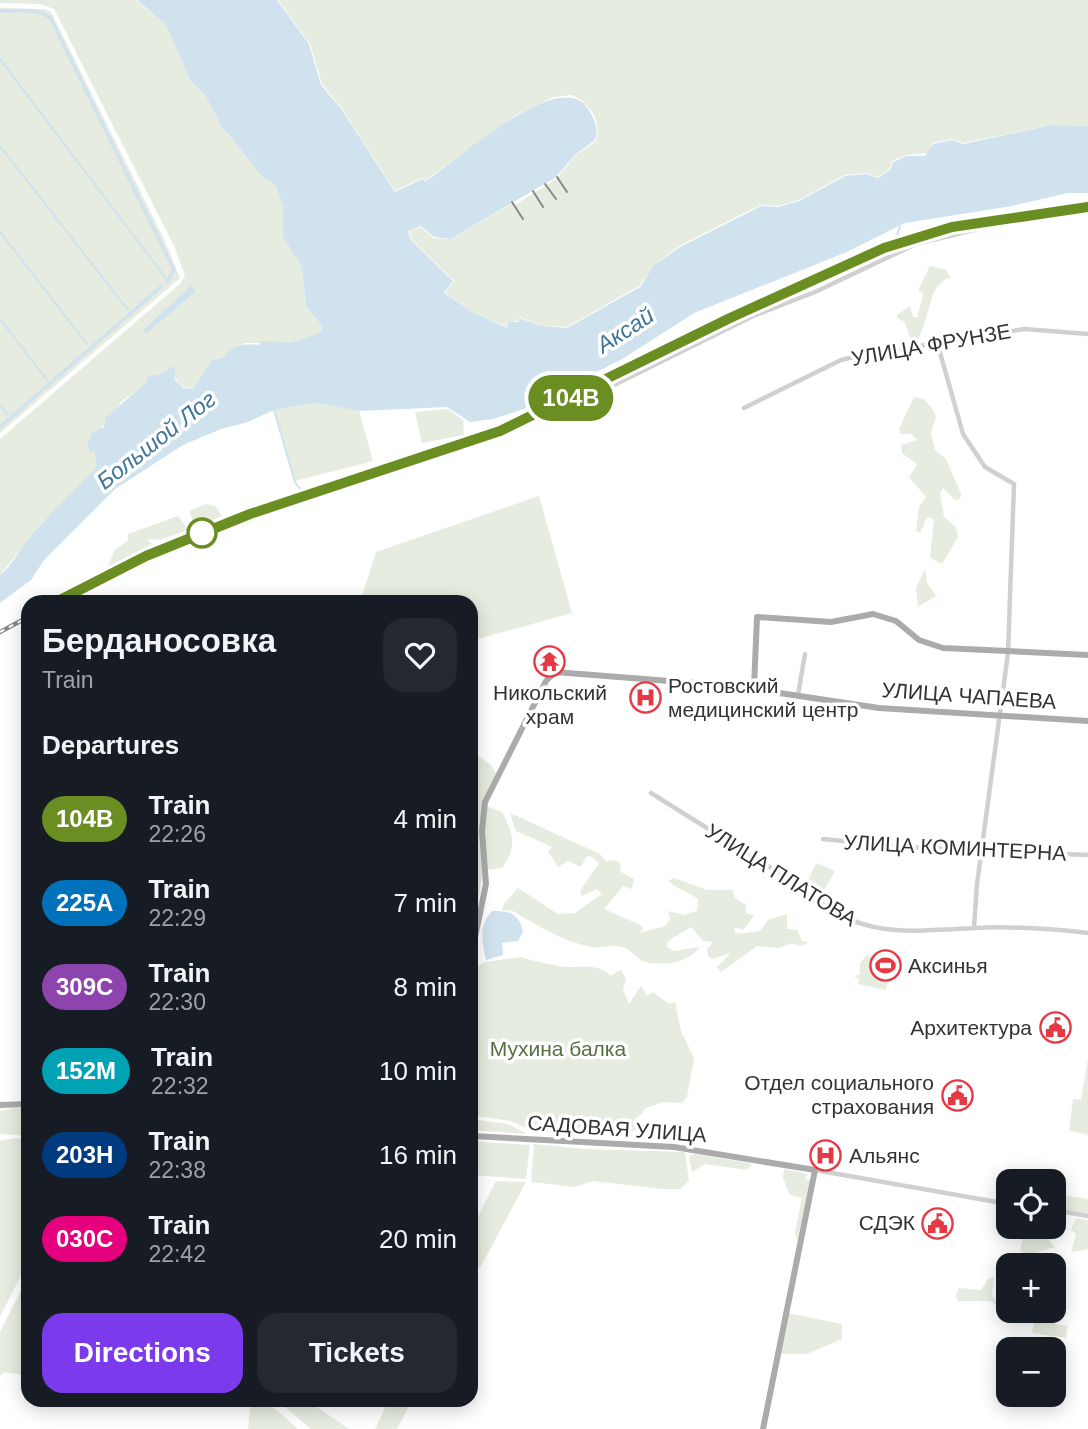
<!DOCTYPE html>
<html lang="en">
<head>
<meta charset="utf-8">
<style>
	body { margin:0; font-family:Arial,sans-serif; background:#242831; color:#f1f3f6; height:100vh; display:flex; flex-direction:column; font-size:26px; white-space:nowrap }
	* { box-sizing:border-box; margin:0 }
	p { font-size:23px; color:#9ea1a6 }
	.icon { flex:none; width:38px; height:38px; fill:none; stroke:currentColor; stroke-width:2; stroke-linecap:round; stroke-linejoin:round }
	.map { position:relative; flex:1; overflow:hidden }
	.drawer { position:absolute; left:21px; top:595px; width:457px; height:812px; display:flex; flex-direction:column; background:#171b24; border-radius:21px; box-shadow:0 4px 18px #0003 }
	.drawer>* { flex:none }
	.badge { padding:0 14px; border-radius:23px; font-size:24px; line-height:46px }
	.fabs { position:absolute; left:996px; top:1169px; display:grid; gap:14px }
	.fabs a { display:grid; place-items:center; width:70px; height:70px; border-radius:14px; background:#171b24; box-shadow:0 4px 18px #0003; font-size:35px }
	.map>.badge { position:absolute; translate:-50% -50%; box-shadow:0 0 0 4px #fff }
	h2 { padding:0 21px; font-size:26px; line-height:63px }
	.round { display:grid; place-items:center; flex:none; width:74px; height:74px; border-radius:21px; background:#242831 }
	.headline { display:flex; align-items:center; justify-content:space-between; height:119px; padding:0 21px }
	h1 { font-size:33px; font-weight:600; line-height:52px }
	.button { display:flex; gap:14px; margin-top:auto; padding:14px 21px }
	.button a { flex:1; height:80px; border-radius:21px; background:#7c3aed; color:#fff; font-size:28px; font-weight:600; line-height:80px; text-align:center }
	.button a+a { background:#242831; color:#f1f3f6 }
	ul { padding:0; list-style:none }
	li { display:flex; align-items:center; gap:21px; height:84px; padding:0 21px }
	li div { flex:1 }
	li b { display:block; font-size:26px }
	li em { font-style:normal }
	li .badge { min-width:77px; font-weight:700; text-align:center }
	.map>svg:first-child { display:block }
	.green { fill:#e6ecdf }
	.water { fill:#cfe2ee }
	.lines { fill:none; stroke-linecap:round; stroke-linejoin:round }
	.stream { stroke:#cfe2ee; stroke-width:2 }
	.canal { stroke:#cfe2ee; stroke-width:3.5 }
	.minor { stroke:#d0d0d0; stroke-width:4.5 }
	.major { stroke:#ababab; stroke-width:6 }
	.tram { stroke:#888; stroke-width:2 }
	.rail-casing { stroke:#888; stroke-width:4.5 }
	.rail { stroke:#fff; stroke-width:2; stroke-dasharray:5; stroke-linecap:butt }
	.line-casing { stroke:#fff; stroke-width:16 }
	.line { stroke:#6b8e23; stroke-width:10 }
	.stop-dot { fill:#fff; stroke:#6b8e23; stroke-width:3.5 }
	.labels { text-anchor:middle; stroke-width:7; stroke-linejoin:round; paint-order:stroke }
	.street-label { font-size:21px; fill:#333; stroke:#fff }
	.poi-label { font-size:21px; fill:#333; stroke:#fff; text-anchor:start }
	.park-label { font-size:21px; fill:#56703f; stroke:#fff }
	.water-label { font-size:23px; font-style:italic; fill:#3f7597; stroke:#fff }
</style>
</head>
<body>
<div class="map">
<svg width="1088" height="1429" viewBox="0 0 1088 1429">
	<rect width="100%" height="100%" fill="#fff"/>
	<path class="green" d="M0,0H136L166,25L191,82L205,95L221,125L264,179L275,184L283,207V237L302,267L306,306L321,325L322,333L290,343H245L236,346L223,357L216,358L193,389C179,387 177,381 171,369L123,400L88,445L96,455L97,466L64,504L44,521L0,575V439L181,283L185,275L174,246L54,9L40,4L0,3Z
		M278,0H1088V126L1052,125L963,143L953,139L932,143L928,153L907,155L892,161L889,170L878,177L866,173L845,175L799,200L778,206L761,205L746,212L679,246L653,266L639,286L567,327L543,326L519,317L517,321H507V327L471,311L445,293L454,281L412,240L409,231L421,227L433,238L450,239L513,203L515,205L556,179L575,156L596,141C602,121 590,103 572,95L554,97L516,115L426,180L422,178L395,191L342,109L322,84L310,44Z
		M0,8L45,9L51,12L164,239L180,278L0,433Z
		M930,266L946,270L951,278C927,281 931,322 916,341H911L905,322L897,318V315L910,306L913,317H918C918,308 923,303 923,294L918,290Z
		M914,397L924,399L934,411L936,417L931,433L935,450L946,459L961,494L960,499L955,500L943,488L940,493L944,517L956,527L958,537L942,564L930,558L934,519L927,517L920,533L916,531L919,507L926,497L909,477L917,464L902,453L901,445L917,440L911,434H901L899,429Z
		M315,403L359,411L373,461L295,481L274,410Z
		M448,409L463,420L464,435L422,443L415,412Z
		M539,496L572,613L474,640L471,650V602H360L376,552Z
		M206,504L215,506L222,516L195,527L189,511Z
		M178,516L188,530L161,540L147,539L152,544L107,569L114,551L128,540V534Z
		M925,569L927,583L936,596L918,607L916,588Z
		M471,751L490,764L496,773L483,805L502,812C514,834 517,847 502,868L483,870L471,946Z
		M510,813L600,854L606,861L616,860L620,863L621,872L634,879L632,889L623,886L604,909L640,925L643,928L640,933L665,926L670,919L668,911L684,915L697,911L698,899C688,892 676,888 668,881L674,878L707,890H732L735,898L746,905V913L754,916L743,930L735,927L734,931L738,934L760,931L768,920L787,914V929L797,930L802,941L810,942L800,946L792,943L779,948L757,946L721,972L717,967L731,953L712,959L708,956L707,949L713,942L703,941L691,927L668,941L667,947L674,951L700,947C688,963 665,966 646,962C637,960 632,950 623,947C612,944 601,949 591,947C561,941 537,925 511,910L502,911L504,904L518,888L558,914L575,913L602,894L597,889L582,896L580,891L599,863L590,856L586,857L581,867L568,861L558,867L548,851L552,847L516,831Z
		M816,863L835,871L820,897L805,887Z
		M878,952L881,961L893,963L891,972L878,969L879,961L877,970L890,973L886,990L858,984L859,978L854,977L860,974V963L867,955L871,958Z
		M521,957C534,962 546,963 558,966C577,970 595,961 611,976L621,969L626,979L623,990L629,1004L641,986L647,996L653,992L669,1004L675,1002L681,1031L694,1058L687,1097L682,1103L663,1102L644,1109L641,1115L635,1118L638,1130L597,1135L534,1131L510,1121L471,1115V971L485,962Z
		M1088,1059V1137L1087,1134L1069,1131L1073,1099L1081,1100Z
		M14,1108H28V1136L0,1134V1111Z
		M471,1119L508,1124L527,1134L471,1130Z
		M16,1138L28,1139V1261L0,1317V1141Z
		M471,1141L530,1145L526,1179L471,1175Z
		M534,1144L584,1149L685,1152L689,1181L680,1189H663L592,1181L576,1187L531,1182Z
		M695,1154L749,1163L752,1165L747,1170L705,1164L692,1172L689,1156Z
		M784,1169L808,1174L804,1182L808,1179L811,1181L797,1241L795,1232L802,1198L790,1195L783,1178Z
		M496,1181L526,1182L480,1268L471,1263V1231Z
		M1054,1194L1088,1199V1214L1054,1208Z
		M1076,1218L1088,1220V1249L1071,1252L1076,1234L1071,1230Z
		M1028,1235L1048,1239L1055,1247L1027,1255L1020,1251L1023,1236Z
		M28,1277V1370L23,1375L4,1372L0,1376V1332Z
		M994,1277L992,1296L1002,1308L990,1301H958L956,1295L959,1288L981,1290L988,1279Z
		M1036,1312L1056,1315L1055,1324L1068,1326L1066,1338L1032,1333Z
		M788,1313L842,1324V1339L807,1354H780Z
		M251,1400H265L298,1429H248Z
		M277,1400H307L349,1429H311Z
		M389,1400H412L397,1429H375Z"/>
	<path class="water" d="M137,0H277L309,44L321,85L342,110L395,192L422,179L426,181C454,163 562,63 589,110C595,121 599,129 595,140L575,155L555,178L450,239L434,237L421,226L408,231L411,240L453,281L444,293L471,311L507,328L508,321L518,322L519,318L542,326L567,328L640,287L653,266L680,247L747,213L761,206L778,207L799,201L845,176L866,174L878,178L890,170L893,162L907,156H925L933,144L953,140L963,144L1052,125L1088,126V193H1068L1012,206L905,223L847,252L694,313L624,358L524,409L493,419L470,422L447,407L359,411L315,403L274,410L248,422L221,429L183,445L115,489L44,560L31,580L0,603V575C14,564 19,549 30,537C51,512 76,490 97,466L94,451L90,453L87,445L92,433L104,427L106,417L147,382L148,376L157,375L175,366V380L184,388L193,389L212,360L223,357C232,344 245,343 258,345L263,341L290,343L322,332L321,325L306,306L302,267L283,237V207L275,184L264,179L221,125L205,95L191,82L166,25Z
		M192,285L195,292L147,333L142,331Z
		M492,911C510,911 519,913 523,932L518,941L502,943L503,955L486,960C482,942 478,926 492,911Z"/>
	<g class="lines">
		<path class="stream" d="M0,59L168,281
			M0,146L128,310
			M0,232L87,344
			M896,238L900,227
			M0,319L47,380
			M0,405L8,415
			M274,410L295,482L302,491"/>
		<path class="canal" d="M0,11C15,11 40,7 51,19L174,270L167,282
			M0,427L162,286"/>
		<path class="minor" d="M937,342L963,434L985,467L1014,484L1008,653L977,884L974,928
			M574,405L753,316L815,292L916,244L982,228L1088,212
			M744,408L841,360L858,356L1024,329L1088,334
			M798,695L805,654
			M651,793L798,885C856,939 902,932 975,928C1011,926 1052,929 1088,933
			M823,839L902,847L1088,855
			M815,1170L1008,1204
			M1054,1210L1088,1216"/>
		<path class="major" d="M754,688L757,617L831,622L873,614L896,621L919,640L943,648L1088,655
			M471,957L486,884L482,831L485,802L546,681L555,672L733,686L879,708L1088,721
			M0,1105L28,1104
			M471,1136L674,1147L815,1170L763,1429"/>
		<path class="tram" d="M557,177L567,192
			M545,184L556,199
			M533,191L543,207
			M512,202L523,219"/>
		<defs>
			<path id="rail" d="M51,602L145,554L273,503L453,446L522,420L730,316L883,246L952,225L1088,204
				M0,632L28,617"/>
		</defs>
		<use href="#rail" class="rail-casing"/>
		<use href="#rail" class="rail"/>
	</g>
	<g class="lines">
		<defs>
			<path id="line" d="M56,602L146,556L250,514L500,431L730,318L884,248L952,227L1088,207"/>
		</defs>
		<use href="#line" class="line-casing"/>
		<use href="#line" class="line"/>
	</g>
	<defs>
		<symbol id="temple-ring" viewBox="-11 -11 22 22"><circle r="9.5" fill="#fff" stroke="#e63946" stroke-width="1.5"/><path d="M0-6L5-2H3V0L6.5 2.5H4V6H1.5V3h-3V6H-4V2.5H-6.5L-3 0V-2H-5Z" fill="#e63946"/></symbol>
		<symbol id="hospital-ring" viewBox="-11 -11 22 22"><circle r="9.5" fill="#fff" stroke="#e63946" stroke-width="1.5"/><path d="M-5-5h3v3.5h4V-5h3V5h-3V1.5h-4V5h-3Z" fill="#e63946"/></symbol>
		<symbol id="stadium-ring" viewBox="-11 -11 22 22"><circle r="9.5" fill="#fff" stroke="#e63946" stroke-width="1.5"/><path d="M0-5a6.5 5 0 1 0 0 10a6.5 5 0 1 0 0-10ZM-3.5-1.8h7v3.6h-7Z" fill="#e63946"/></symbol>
		<symbol id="civic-ring" viewBox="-11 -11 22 22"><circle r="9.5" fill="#fff" stroke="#e63946" stroke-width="1.5"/><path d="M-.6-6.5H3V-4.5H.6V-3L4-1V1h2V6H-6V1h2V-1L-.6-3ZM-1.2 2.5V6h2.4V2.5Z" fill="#e63946"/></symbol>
	</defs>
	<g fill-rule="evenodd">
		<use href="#temple-ring" x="532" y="644" width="35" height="35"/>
		<use href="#hospital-ring" x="628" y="680" width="35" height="35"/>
		<use href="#stadium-ring" x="868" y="948" width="35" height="35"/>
		<use href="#civic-ring" x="1038" y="1010" width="35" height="35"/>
		<use href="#civic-ring" x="940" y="1078" width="35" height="35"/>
		<use href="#hospital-ring" x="808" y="1138" width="35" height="35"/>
		<use href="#civic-ring" x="920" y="1206" width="35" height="35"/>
	</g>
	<circle class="stop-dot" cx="202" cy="533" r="14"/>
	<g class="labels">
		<g class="street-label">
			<text transform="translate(931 345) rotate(-10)" y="7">УЛИЦА ФРУНЗЕ</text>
			<text transform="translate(969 696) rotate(4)" y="7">УЛИЦА ЧАПАЕВА</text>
			<text transform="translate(955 848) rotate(3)" y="7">УЛИЦА КОМИНТЕРНА</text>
			<text transform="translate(781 875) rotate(32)" y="7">УЛИЦА ПЛАТОВА</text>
			<text transform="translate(617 1129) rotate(4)" y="7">САДОВАЯ УЛИЦА</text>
		</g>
		<g class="poi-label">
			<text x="668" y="693">Ростовский<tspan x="668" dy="24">медицинский центр</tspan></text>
			<text x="550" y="700" text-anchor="middle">Никольский<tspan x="550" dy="24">храм</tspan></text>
			<text x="908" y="973">Аксинья</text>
			<text x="1032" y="1035" text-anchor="end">Архитектура</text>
			<text x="934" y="1090" text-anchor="end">Отдел социального<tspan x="934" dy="24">страхования</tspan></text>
			<text x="849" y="1163">Альянс</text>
			<text x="915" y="1230" text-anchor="end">СДЭК</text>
		</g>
		<g class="park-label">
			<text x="558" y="1056">Мухина балка</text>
		</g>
		<g class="water-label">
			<text transform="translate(625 330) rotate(-33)" y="8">Аксай</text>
			<text transform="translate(156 440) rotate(-38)" y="8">Большой Лог</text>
		</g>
	</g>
</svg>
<div class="fabs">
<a><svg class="icon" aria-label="locate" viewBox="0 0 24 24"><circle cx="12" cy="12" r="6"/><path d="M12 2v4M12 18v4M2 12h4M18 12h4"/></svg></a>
<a>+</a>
<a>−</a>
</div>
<b class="badge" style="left:571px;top:398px;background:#6b8e23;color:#fff">104В</b>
<section class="drawer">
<div class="headline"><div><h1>Берданосовка</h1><p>Train</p></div><a class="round"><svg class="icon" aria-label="heart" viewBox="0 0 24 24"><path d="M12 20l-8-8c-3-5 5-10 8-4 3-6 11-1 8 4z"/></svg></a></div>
<h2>Departures</h2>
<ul>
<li><span class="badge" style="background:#6b8e23;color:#fff">104В</span><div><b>Train</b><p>22:26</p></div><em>4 min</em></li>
<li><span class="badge" style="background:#0072bc;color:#fff">225А</span><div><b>Train</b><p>22:29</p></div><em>7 min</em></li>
<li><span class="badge" style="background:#8e44ad;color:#fff">309С</span><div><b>Train</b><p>22:30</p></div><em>8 min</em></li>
<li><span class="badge" style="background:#00a3b4;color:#fff">152М</span><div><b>Train</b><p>22:32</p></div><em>10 min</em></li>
<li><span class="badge" style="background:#003b80;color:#fff">203Н</span><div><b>Train</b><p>22:38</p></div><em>16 min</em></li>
<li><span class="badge" style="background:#e6007e;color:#fff">030C</span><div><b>Train</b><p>22:42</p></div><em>20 min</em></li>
</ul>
<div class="button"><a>Directions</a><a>Tickets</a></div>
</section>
</div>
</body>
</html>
